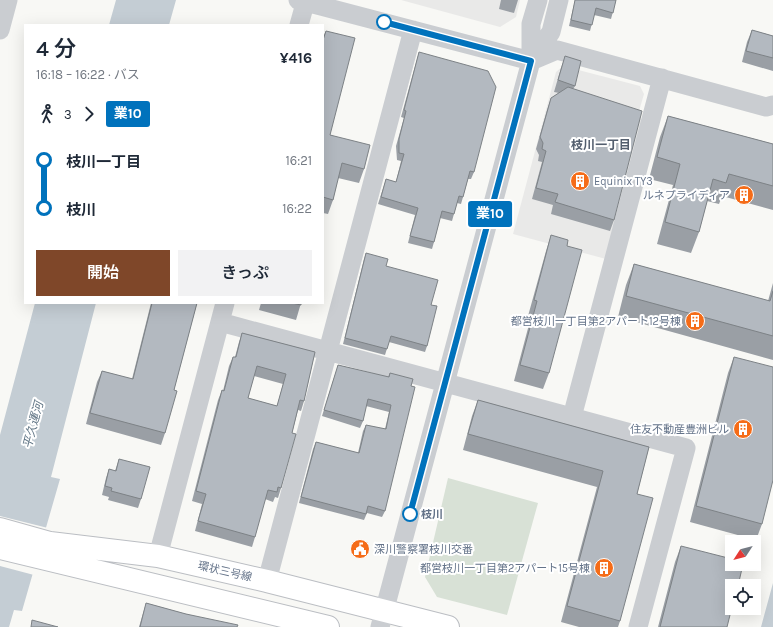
<!DOCTYPE html>
<html lang="ja">
<head>
<meta charset="utf-8">
<style>
	body { margin:0; font-family:Karla,"Noto Sans JP",sans-serif; background:#f2f2f3; color:#1f2937; height:100vh; display:flex; flex-direction:column; font-size:15px; white-space:nowrap }
	* { box-sizing:border-box; margin:0 }
	p { font-size:13px; color:#747a83 }
	.icon { flex:none; width:22px; height:22px; fill:none; stroke:currentColor; stroke-width:2; stroke-linecap:round; stroke-linejoin:round }
	.map { position:relative; flex:1; overflow:hidden }
	.panel { position:absolute; left:24px; top:24px; width:300px; height:280px; display:flex; flex-direction:column; background:#fff; border-radius:0px; box-shadow:0 4px 16px #0002 }
	.panel>* { flex:none }
	.badge { padding:0 8px; border-radius:3px; font-size:14px; line-height:26px }
	.needle { width:26px; rotate:234deg }
	.controls { position:absolute; left:725px; top:535px; display:grid; gap:8px }
	.controls a { display:grid; place-items:center; width:36px; height:36px; border-radius:0px; background:#fff; box-shadow:0 4px 16px #0002; font-size:20px }
	.map>.badge { position:absolute; translate:-50% -50%; box-shadow:0 0 0 2px #fff }
	.legs { display:flex; align-items:center; gap:6px; height:44px; padding:0 12px; font-size:13px }
	.legs p { margin-inline-start:auto }
	.summary { display:flex; align-items:center; justify-content:space-between; height:68px; padding:0 12px }
	h1 { font-size:22px; font-weight:600; line-height:30px }
	.cta { display:flex; gap:8px; margin-top:auto; padding:8px 12px }
	.cta a { flex:1; height:46px; border-radius:0px; background:#7f4729; color:#fff; font-size:16px; font-weight:600; line-height:46px; text-align:center }
	.cta a+a { background:#f2f2f3; color:#1f2937 }
	ul { padding:0 12px; list-style:none }
	li { display:flex; align-items:center; gap:14px; height:48px; font-size:15px }
	li i { display:grid; place-items:center; width:6px; height:100%; margin:0 5px; background:currentColor }
	li i::after { content:''; width:10px; height:10px; margin:-5px; border:3px solid; border-radius:50%; background:#fff }
	li p { margin-inline-start:auto }
	li:first-child i { background:linear-gradient(#0000 50%,currentColor 0) }
	li:last-child i { background:linear-gradient(currentColor 50%,#0000 0) }
	.map>svg:first-child { display:block }
	.built { fill:#e9e9e8 }
	.green { fill:#d8e1d6 }
	.water { fill:#c4cdd4 }
	.pier { fill:#f8f8f5 }
	.lines { fill:none; stroke-linecap:round; stroke-linejoin:round }
	.major-casing { stroke:#bbbec3; stroke-width:24 }
	.minor { stroke:#cacdd1; stroke-width:19 }
	.major { stroke:#fff; stroke-width:22 }
	.wall { fill:#9a9fa5; fill-rule:evenodd }
	.building { fill:#b3b9c0; stroke:#7d8286; fill-rule:evenodd }
	.line-1-casing { stroke:#fff; stroke-width:9 }
	.line-1 { stroke:#0072bc; stroke-width:6 }
	.stop-1-dot { fill:#fff; stroke:#0072bc; stroke-width:2 }
	.labels { text-anchor:middle; stroke-width:4; stroke-linejoin:round; paint-order:stroke }
	.poi-label { font-size:11px; fill:#647389; stroke:#fff; text-anchor:end }
	.stop-label { font-size:11px; font-weight:bold; fill:#647389; stroke:#fff; text-anchor:start }
	.street-label { font-size:11px; fill:#647389; stroke:#fff }
	.neighbourhood-label { font-size:12px; font-weight:bold; fill:#535e6e; stroke:#fff }
	.water-label { font-size:12px; font-style:italic; fill:#607585; stroke:#fff }
</style>
</head>
<body>
<div class="map">
<svg width="773" height="627" viewBox="0 0 773 627">
	<rect width="100%" height="100%" fill="#f8f8f5"/>
	<path class="built" d="M401,0H520L516,17L500,27Z
		M563,66L640,86L644,94L637,118L644,120L606,259L513,234L556,72Z"/>
	<path class="green" d="M448,478L538,503L507,615L437,597L425,577Z"/>
	<path class="water" d="M116,0H176L169,25H109Z
		M35,303H96L51,477L60,479L22,611L14,610L9,627H0V435Z
		M773,583V627H761Z"/>
	<path class="pier" d="M0,516L48,528L34,575L0,566Z"/>
	<g class="lines">
		<defs>
			<path id="major" d="M0,529L50,543L158,556L267,581L448,627
				M0,548L328,627"/>
		</defs>
		<use href="#major" class="major-casing"/>
		<path class="minor" d="M298,0L531,61L557,50L766,107L773,105
			M299,25L306,0
			M0,30L8,0
			M531,61L551,32L559,0
			M220,322L686,448L638,627
			M572,417L662,78
			M158,556L225,303
			M267,581L413,30
			M380,627L531,61V24L538,0"/>
		<use href="#major" class="major"/>
	</g>
	<path class="wall" d="M501,0H518L514,13L499,9Z
		M575,0H616L611,19L594,15L590,31L569,26Z
		M752,30L773,36V71L742,62L747,42Z
		M326,31L330,135L364,169L359,183L338,178L333,200L328,214L323,213V37Z
		M419,52L474,172L471,179H468L463,197L461,204L457,203L452,221L440,218L434,242L432,249L408,243L415,215L378,204L386,179L396,182L401,161L397,160L396,146L404,118L401,117L417,59Z
		M565,56L575,86L573,89L614,220L610,231L551,214L553,205L532,199L542,162L538,161L539,155L536,149L547,110L551,98L559,93L554,92L561,68Z
		M668,116L773,144V210L722,196L719,204L707,201L699,232L691,253L657,244L673,185L649,179L660,137Z
		M551,235L567,246L549,373L543,389L514,381L531,317L528,316L546,251Z
		M366,253L386,266L431,305L427,346L425,352L389,342L385,355L343,344L364,259Z
		M634,264L768,301L773,283V360L618,317L626,285Z
		M151,303H197L174,390L165,433L161,445L86,424L97,382L102,371L132,379Z
		M261,303H301L296,320L259,310Z
		M242,333L315,352L304,401L301,411L298,410L292,433L281,488L278,498L275,497L273,502L265,499L255,537L252,547L195,531L202,504L192,501L218,400L222,390L223,391L229,366L233,357H235L239,342ZM254,376L283,384L277,406L248,398Z
		M734,357L762,524L756,540L690,522L728,373Z
		M338,365L388,377L390,373L411,386L385,511L382,517L367,513L364,520L299,503L313,449L316,442L358,453L363,431L366,425L385,429L389,412L366,406L363,421L360,428L322,416Z
		M478,400L649,447L637,494L620,621L618,627H579L561,622L597,487L463,450L472,416Z
		M119,459L141,499L138,508L108,500L109,497L102,495L106,478L109,469L115,471Z
		M681,546L727,627H658L675,562Z
		M146,603L186,614L237,627H139Z"/>
	<path class="building" d="M575,0H616L613,13L596,8L592,25L571,20Z
		M752,30L773,36V58L746,51Z
		M326,31L355,38L330,135L370,145L364,169L342,163L333,200L323,197V40Z
		M419,52L488,71L496,87L474,172L470,171L463,197L459,196L454,214L442,211L434,242L410,236L418,208L381,197L386,179L396,182L404,154L399,153V139L406,111L404,110Z
		M565,56L581,61L575,86L558,80Z
		M568,87L642,111L614,220L555,202L558,194L536,188L546,151L542,149L543,143L540,137L551,98Z
		M668,116L773,144V186L729,174L726,183L713,179L699,232L665,222L680,164L657,157Z
		M551,235L568,240L567,246L582,250L549,373L520,365L537,301L534,300Z
		M366,253L388,259L386,266L438,280L431,305L437,306L427,346L391,336L387,349L345,338Z
		M634,264L770,301L773,291V336L626,296Z
		M152,303H197L174,390L177,391L165,433L90,413L102,371L133,379Z
		M292,303H301V305Z
		M242,333L315,352L304,401L300,400L292,433L296,434L281,488L278,487L277,492L268,490L255,537L198,521L206,494L196,491L222,390L224,391L233,357H236ZM257,366L286,374L277,406L248,398Z
		M734,357L773,367V480L762,524L696,506Z
		M338,365L389,377L390,373L413,379L411,386L415,387L385,511L368,506L366,514L301,497L316,442L359,453L366,425L386,429L391,405L368,399L363,421L324,410Z
		M478,400L649,447L637,494L653,498L620,621L567,606L603,471L468,434Z
		M119,459L150,467L141,499L111,491L112,488L105,486L109,469L116,471Z
		M681,546L732,559V564H743L738,586H732V607L727,627H660Z
		M146,603L186,614L238,625L237,627H140Z
		M32,620L58,627H31Z"/>
	<g class="lines">
		<defs>
			<path id="line-1" d="M384,22L531,61L410,514"/>
		</defs>
		<use href="#line-1" class="line-1-casing"/>
		<use href="#line-1" class="line-1"/>
	</g>
	<defs>
		<symbol id="building-disc" viewBox="-11 -11 22 22"><circle r="9.5" fill="#f56c18" stroke="#fff"/><path d="M-4-6H4V6H1V3H-1V6H-4ZM-2.5-4.3h1.7v1.8h-1.7ZM.8-4.3h1.7v1.8H.8ZM-2.5-1h1.7V.8h-1.7ZM.8-1h1.7V.8H.8Z" fill="#fff"/></symbol>
		<symbol id="civic-disc" viewBox="-11 -11 22 22"><circle r="9.5" fill="#f56c18" stroke="#fff"/><path d="M-.6-6.5H3V-4.5H.6V-3L4-1V1h2V6H-6V1h2V-1L-.6-3ZM-1.2 2.5V6h2.4V2.5Z" fill="#fff"/></symbol>
	</defs>
	<g fill-rule="evenodd">
		<use href="#building-disc" x="569" y="170" width="22" height="22"/>
		<use href="#building-disc" x="733" y="184" width="22" height="22"/>
		<use href="#building-disc" x="684" y="310" width="22" height="22"/>
		<use href="#building-disc" x="732" y="418" width="22" height="22"/>
		<use href="#civic-disc" x="349" y="538" width="22" height="22"/>
		<use href="#building-disc" x="593" y="557" width="22" height="22"/>
	</g>
	<g class="stop-1-dot">
		<circle cx="384" cy="22" r="7"/>
		<circle cx="410" cy="514" r="7"/>
	</g>
	<g class="labels">
		<g class="poi-label">
			<text x="594" y="185" text-anchor="start">Equinix TY3</text>
			<text x="730" y="199">ルネプライディア</text>
			<text x="681" y="325">都営枝川一丁目第2アパート12号棟</text>
			<text x="729" y="433">住友不動産豊洲ビル</text>
			<text x="374" y="553" text-anchor="start">深川警察署枝川交番</text>
			<text x="590" y="572">都営枝川一丁目第2アパート15号棟</text>
		</g>
		<g class="stop-label">
			<text x="421" y="518">枝川</text>
		</g>
		<g class="street-label">
			<text transform="translate(225 571) rotate(13)" y="4">環状三号線</text>
		</g>
		<g class="neighbourhood-label">
			<text x="601" y="149">枝川一丁目</text>
		</g>
		<g class="water-label">
			<text transform="translate(33 425) rotate(-75)" y="4">平久運河</text>
		</g>
	</g>
</svg>
<div class="controls">
<a><svg class="needle" viewBox="-14 -14 28 28"><path d="M0-13l5 13h-10z" fill="#e53935"/><path d="M0 13l5-13h-10z" fill="#747a83"/></svg></a>
<a><svg class="icon" aria-label="locate" viewBox="0 0 24 24"><circle cx="12" cy="12" r="6"/><path d="M12 2v4M12 18v4M2 12h4M18 12h4"/></svg></a>
</div>
<b class="badge" style="left:490px;top:214px;background:#0072bc;color:#fff">業10</b>
<section class="panel">
<div class="summary"><div><h1>4 分</h1><p>16:18 – 16:22 · バス</p></div><b>¥416</b></div>
<div class="legs"><svg class="icon" aria-label="walk" viewBox="0 0 24 24"><circle cx="13" cy="4" r="2"/><path d="M13 8l-2 6 4 7M11 14l-3 7M7 12l3-4h3l4 4"/></svg>3<svg class="icon" aria-label="forward" viewBox="0 0 24 24"><path d="M9 5l7 7-7 7"/></svg><b class="badge" style="background:#0072bc;color:#fff">業10</b></div>
<ul>
<li><i style="color:#0072bc"></i><b>枝川一丁目</b><p>16:21</p></li>
<li><i style="color:#0072bc"></i><b>枝川</b><p>16:22</p></li>
</ul>
<div class="cta"><a>開始</a><a>きっぷ</a></div>
</section>
</div>
</body>
</html>
